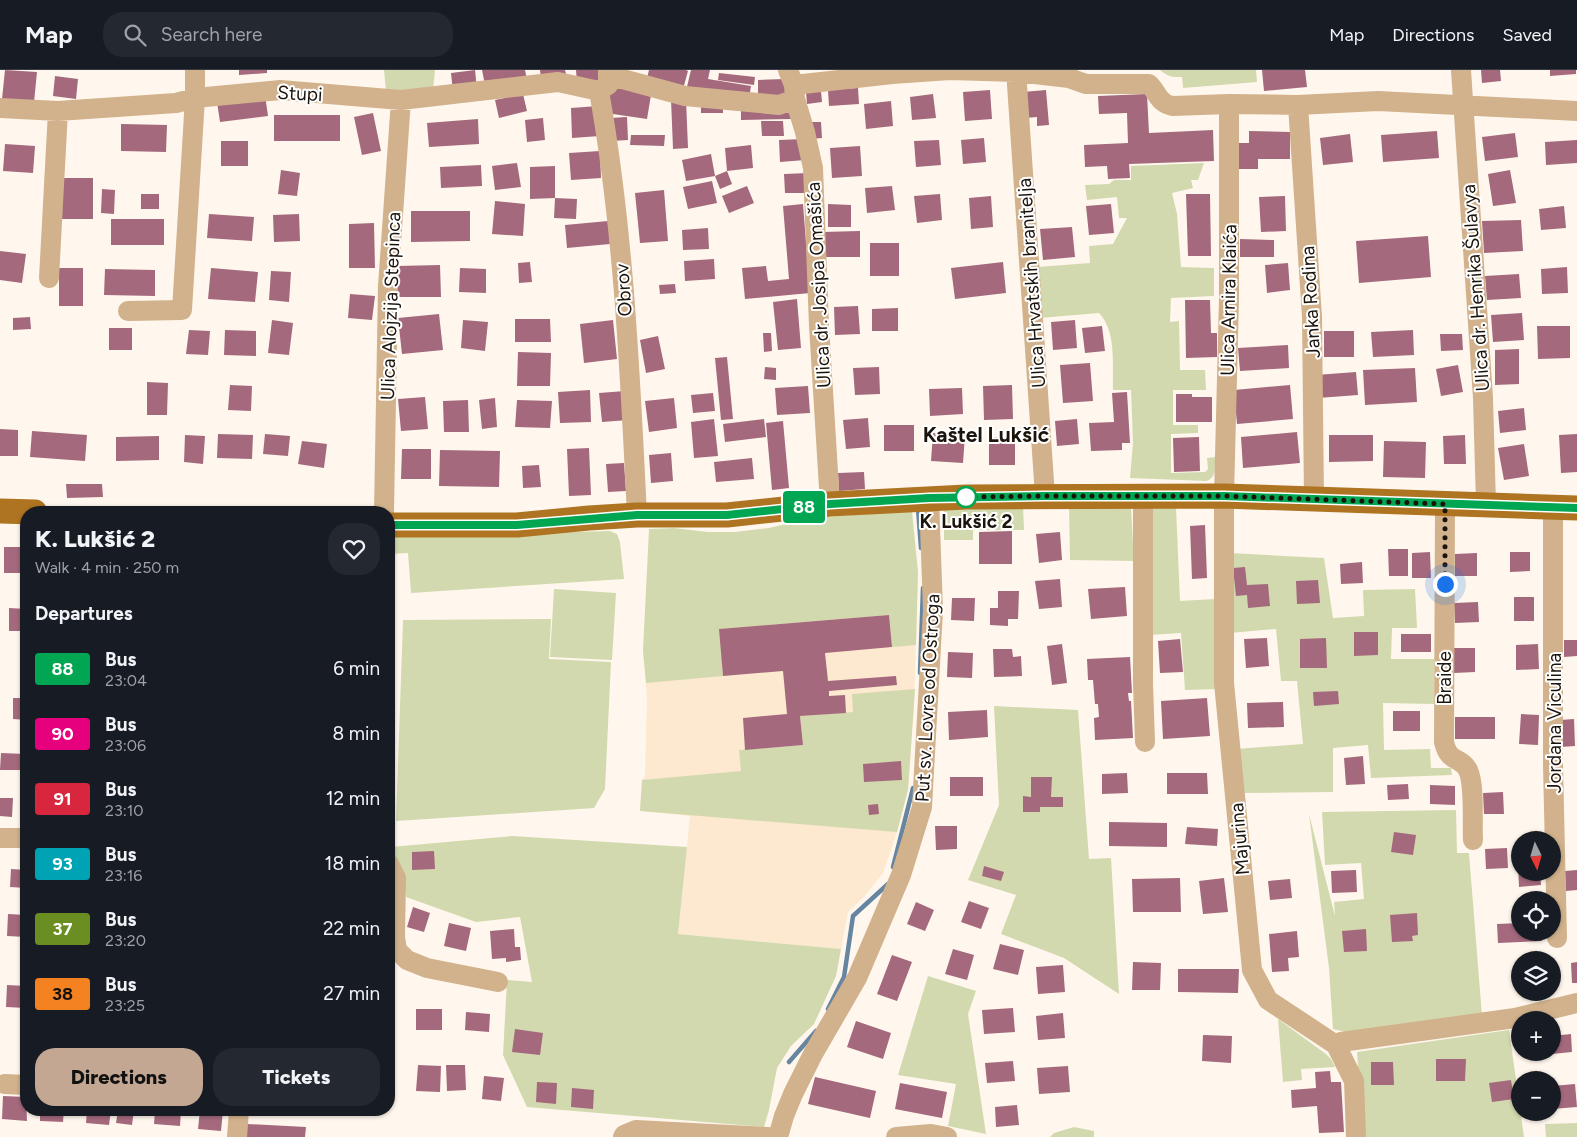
<!DOCTYPE html>
<html lang="en">
<head>
<meta charset="utf-8">
<style>
	body { margin:0; font-family:Figtree,sans-serif; background:#242831; color:#f1f3f6; height:100vh; display:flex; flex-direction:column; font-size:19px; white-space:nowrap }
	* { box-sizing:border-box; margin:0 }
	p { font-size:16px; color:#9ea1a6 }
	.icon { flex:none; width:28px; height:28px; fill:none; stroke:currentColor; stroke-width:2; stroke-linecap:round; stroke-linejoin:round }
	.map { position:relative; flex:1; overflow:hidden }
	.panel { position:absolute; left:20px; top:436px; width:375px; height:610px; display:flex; flex-direction:column; background:#171b24; border-radius:20px; box-shadow:0 1px 4px #0004 }
	.panel>* { flex:none }
	.badge { padding:0 10px; border-radius:4px; font-size:18px; line-height:32px }
	.needle { width:32px; rotate:175deg }
	.tools { position:absolute; left:1511px; top:761px; display:grid; gap:10px }
	.tools a { display:grid; place-items:center; width:50px; height:50px; border-radius:50%; background:#171b24; box-shadow:0 1px 4px #0004; font-size:25px }
	.you { position:absolute; width:25px; height:25px; margin:-12px; border:4px solid #fff; border-radius:50%; background:#1a73e8; box-shadow:0 0 0 8px #1a73e833 }
	.map>.badge { position:absolute; translate:-50% -50%; box-shadow:0 0 0 2px #fff }
	h2 { padding:0 15px; font-size:19px; line-height:45px }
	.round { display:grid; place-items:center; flex:none; width:52px; height:52px; border-radius:20px; background:#242831 }
	.headline { display:flex; align-items:center; justify-content:space-between; height:85px; padding:0 15px }
	h1 { font-size:24px; font-weight:800; line-height:38px }
	.cta { display:flex; gap:10px; margin-top:auto; padding:10px 15px }
	.cta a { flex:1; height:58px; border-radius:20px; background:#c4a793; color:#111; font-size:20px; font-weight:800; line-height:58px; text-align:center }
	.cta a+a { background:#242831; color:#f1f3f6 }
	ul { padding:0; list-style:none }
	li { display:flex; align-items:center; gap:15px; height:65px; padding:0 15px }
	li div { flex:1 }
	li b { display:block; font-size:19px }
	li em { font-style:normal }
	li .badge { min-width:55px; font-weight:700; text-align:center }
	header { display:flex; align-items:center; gap:30px; box-sizing:border-box; height:70px; padding:0 25px; background:#171b24; border-bottom:1px solid #363941 }
	header strong { font-size:24px }
	nav { display:flex; gap:28px; margin-inline-start:auto; font-size:18px }
	.search { width:350px; height:45px; background:#242831; display:flex; align-items:center; gap:12px; box-sizing:border-box; padding:0 18px; border-radius:20px; color:#9ea1a6; font-size:19px }
	.map>svg:first-child { display:block }
	.built { fill:#fde8d0 }
	.green { fill:#d3d9ae }
	.lines { fill:none; stroke-linecap:round; stroke-linejoin:round }
	.stream { stroke:#6585a0; stroke-width:4.5 }
	.building { fill:#a4697c }
	.minor { stroke:#d2b28c; stroke-width:20 }
	.major { stroke:#af7421; stroke-width:25 }
	.line-casing { stroke:#fff; stroke-width:11 }
	.line { stroke:#00a651; stroke-width:8 }
	.walk { stroke:#1b140c; stroke-width:5; stroke-dasharray:0 9 }
	.stop-dot { fill:#fff; stroke:#00a651; stroke-width:2.5 }
	.labels { text-anchor:middle; stroke-width:4; stroke-linejoin:round; paint-order:stroke }
	.street-label { font-size:19px; fill:#1b140c; stroke:#fff }
	.stop-label { font-size:19px; font-weight:bold; fill:#1b140c; stroke:#fff }
	.quarter-label { font-size:21px; font-weight:bold; fill:#1b140c; stroke:#fff }
</style>
</head>
<body>
<header>
<strong>Map</strong>
<div class="search"><svg class="icon" aria-label="search" viewBox="0 0 24 24"><circle cx="10" cy="10" r="6"/><path d="M15 15l6 6"/></svg>Search here</div>
<nav><a>Map</a><a>Directions</a><a>Saved</a></nav>
</header>
<div class="map">
<svg width="1577" height="1067" viewBox="0 0 1577 1067">
	<rect width="100%" height="100%" fill="#fff7ed"/>
	<path class="built" d="M918,502L914,636L908,720L897,762L883,803L863,828L848,842L841,879L678,864L690,746L640,741L642,710L645,706L647,628L643,580Z"/>
	<path class="green" d="M384,0H435L433,21L386,22Z
		M1160,0H1256L1257,12L1183,18L1182,7C1172,7 1168,7 1160,0Z
		M1204,93L1198,110H1191L1193,118L1172,123L1177,144L1181,197L1214,198V226L1171,228L1170,252L1179,251L1180,300H1205L1206,320H1173V355H1198V363L1171,364V403L1205,402L1208,399L1207,388L1215,387C1215,397 1217,408 1206,411L1130,408L1133,373L1131,320H1113C1112,295 1117,262 1099,243L1040,248L1037,197L1090,193L1089,176L1113,174L1127,148H1119L1117,127L1087,130L1085,115L1109,114L1114,110H1131V96Z
		M944,434L1023,435L1024,460H973V470H944Z
		M1069,435L1131,436L1134,491L1070,490Z
		M1149,437H1176L1180,531L1215,529L1219,619L1185,620L1181,563L1149,565Z
		M912,441L918,502L916,575L892,577L889,545L720,559L723,606L646,613L643,580L649,459L674,458L708,462H735L769,458L811,448Z
		M610,461L617,464L620,472L624,509L411,523L408,483L389,484V467Z
		M1230,483L1324,488L1333,548L1364,546L1363,520L1415,519L1417,558H1392L1391,589H1434V634L1383,633L1384,680L1430,679L1431,698H1451L1452,705L1371,708L1368,675L1333,678V722L1241,723L1236,679L1303,674L1297,611H1281L1276,559L1230,563Z
		M554,519L616,523L612,590L550,587Z
		M551,549L549,589L611,592L605,719L594,738L396,751L403,550Z
		M915,619L908,720L897,762L640,741L642,710L741,701L739,680L803,675L800,646L853,642L852,624Z
		M994,636L1078,640L1089,789L1111,788L1119,924L1064,888L1001,864L1016,825L968,810L999,735Z
		M1456,740L1457,783H1469L1482,946L1353,964L1333,959L1329,898L1309,744L1335,846L1334,832L1364,829L1361,793L1325,795L1322,742Z
		M512,766L687,777L678,864L841,879L836,906L814,954L791,976L777,998L769,1040L764,1057L527,1037L503,985L507,910L532,912L520,847L476,852L406,827L404,808L391,777Z
		M928,906L976,921L968,944L986,1064L948,1056L956,1014L898,1005Z
		M1278,949L1326,984L1331,989L1335,997L1301,999L1302,1010L1283,1012Z
		M1509,960L1524,1067H1363L1357,982Z
		M1577,1053V1067H1546L1545,1054Z
		M1074,1057L1094,1061V1067H1050L1054,1063Z"/>
	<g class="lines">
		<path class="stream" d="M918,438L921,478
			M920,603L923,518
			M893,797L913,718
			M828,939L844,907L853,846L888,814
			M789,992L816,961"/>
	</g>
	<path class="building" d="M5,0L37,2L34,32L2,29Z
		M239,0H267V3L239,5Z
		M475,0L477,19L453,22L451,3Z
		M482,0H525L527,9L485,15Z
		M540,0H565L566,4L541,7Z
		M576,0H604V12L577,13Z
		M649,0H686L688,1L683,19L647,8Z
		M691,0H710L708,9L751,16L749,28L686,21Z
		M1262,0H1305L1307,17L1264,21Z
		M1481,0H1500L1501,11L1482,13Z
		M1550,0H1576V4L1550,6Z
		M719,3L755,7L754,15L718,10Z
		M55,6L78,9L76,29L53,26Z
		M785,9V30L758,31V10Z
		M610,13L652,19L647,49L606,43Z
		M858,18L859,34L829,36L828,20Z
		M990,20L992,49L965,51L963,22Z
		M1046,20L1049,55L1037,56V47L1025,48L1023,22Z
		M821,21L822,32L807,34L806,22Z
		M523,24L527,41L499,48L495,30Z
		M933,24L936,48L912,50L910,27Z
		M1147,24L1149,63L1213,60L1214,91L1129,94L1130,108L1108,109L1107,96L1085,97L1084,75L1128,73L1127,43L1099,44L1098,26Z
		M265,25L268,46L220,52L217,32Z
		M671,29H686L688,78L673,79Z
		M701,31L723,32V43H701Z
		M891,31L893,56L866,59L864,34Z
		M598,36L600,66L572,68L571,38Z
		M791,38V49L741,50V39Z
		M373,43L381,81L362,85L354,47Z
		M274,45H340V71H274Z
		M627,47L628,70L611,71L610,48Z
		M543,48L545,70L527,72L525,50Z
		M478,49L479,74L429,77L427,53Z
		M761,51H783L784,66H762Z
		M809,52H821L822,68L810,69Z
		M121,54L167,55L166,82L121,81Z
		M1249,61L1290,62V89H1258V99H1237L1238,73H1249Z
		M1437,61L1439,88L1383,92L1381,65Z
		M1515,63L1518,87L1485,91L1482,67Z
		M1350,64L1353,92L1323,95L1320,68Z
		M631,65H665L664,76L630,75Z
		M984,68L986,92L963,94L961,70Z
		M804,69L805,90L780,92L779,70Z
		M939,70L941,95L916,97L914,71Z
		M1577,70V93L1546,95L1545,72Z
		M221,71H248V96H221Z
		M5,74L35,76L33,103L3,101Z
		M751,75L753,98L727,101L725,78Z
		M860,76L862,106L832,108L830,78Z
		M600,81L601,108L571,110L569,83Z
		M711,84L715,106L686,111L682,90Z
		M517,93L521,117L495,120L492,96Z
		M481,95L482,116L441,118L440,97Z
		M555,96V128L577,129L576,149L554,148L555,128L530,129V97Z
		M281,100L300,103L297,126L278,124Z
		M1510,100L1516,133L1493,136L1488,104Z
		M727,101L732,114L720,119L715,106Z
		M809,103L810,123H785L784,104Z
		M58,108H93V149H57Z
		M712,111L717,133L688,139L683,117Z
		M747,116L754,133L729,143L722,126Z
		M892,116L895,140L867,143L865,118Z
		M102,119L115,120L114,144L101,143Z
		M664,120L668,171L640,173L635,123Z
		M141,124H159V139H141Z
		M940,124L942,150L917,153L914,126Z
		M1186,124H1210L1211,186H1188Z
		M991,126L993,157L971,159L969,128Z
		M1285,126L1286,161L1261,162L1259,127Z
		M495,131L525,134L523,166L492,164Z
		M803,134L810,223L745,229L742,198L766,196L768,211L789,209L783,136Z
		M828,134L851,135V157H828Z
		M1111,134L1114,163L1089,165L1086,136Z
		M1564,136L1566,158L1541,160L1539,139Z
		M411,141H470V171L411,172Z
		M209,144L254,147L252,171L207,168Z
		M299,144L300,171L274,172L273,145Z
		M111,149H164V175H111Z
		M1521,150L1523,181L1484,183L1482,151Z
		M608,151L610,174L567,178L565,155Z
		M374,153L375,198H349V154Z
		M1072,157L1075,187L1043,190L1040,159Z
		M708,158L709,179L683,180L682,160Z
		M860,161V187H823L822,162Z
		M1428,166L1431,207L1359,213L1356,171Z
		M1240,169L1274,170V187H1240Z
		M870,173H899V206H870Z
		M0,181L26,184L22,213L0,210Z
		M714,189L715,209L685,211L684,191Z
		M530,192L532,212L519,213L518,193Z
		M1003,192L1006,223L955,229L951,198Z
		M1288,193L1290,220L1267,223L1265,195Z
		M440,195L441,227H397V196Z
		M1567,197L1568,223L1542,224L1541,199Z
		M59,198H83V236H59Z
		M211,198L258,202L255,232L208,229Z
		M460,198L486,199V223L459,222Z
		M105,199L155,200V226L104,225Z
		M271,201L291,202L289,232L269,230Z
		M1519,204L1521,228L1487,230L1485,206Z
		M675,214L676,223L660,224L659,215Z
		M350,224L375,226L372,250L348,248Z
		M797,229L801,278L778,280L773,232Z
		M1185,230H1210L1211,263H1217V287L1186,288Z
		M858,236L860,264L835,265L834,237Z
		M898,238V261H872V239Z
		M1522,243L1524,270L1493,272L1491,245Z
		M439,244L443,280L402,284L398,248Z
		M30,247L31,259L13,260V248Z
		M515,249H550L551,272H515Z
		M272,250L293,253L289,285L268,283Z
		M463,250L488,252L485,281L461,278Z
		M613,250L617,289L584,293L580,254Z
		M1075,250L1077,278L1053,280L1051,252Z
		M1102,256L1105,281L1085,283L1082,258Z
		M1537,256H1570V288L1538,289Z
		M109,258H132V280H109Z
		M189,260L210,261L208,285L186,284Z
		M225,260L256,261V286L224,285Z
		M1413,260L1414,285L1373,287L1371,262Z
		M1324,261H1354V287H1324Z
		M763,263H771L772,281L764,282Z
		M1440,264H1462L1463,280L1441,281Z
		M658,266L665,299L646,303L640,270Z
		M1288,275L1289,298L1240,301L1238,278Z
		M1519,279V314L1495,315V280Z
		M518,282L551,283L550,316H517Z
		M727,287L733,349L721,350L715,288Z
		M1090,293L1093,331L1063,333L1060,295Z
		M1458,295L1463,322L1441,326L1436,299Z
		M765,297L776,298V310L764,309Z
		M879,297L880,324L855,325L853,298Z
		M1415,298L1417,332L1365,335L1363,300Z
		M1356,302L1358,325L1318,328L1316,305Z
		M147,312L168,313L167,345H147Z
		M230,315L252,316L251,341L228,340Z
		M1012,315L1013,349L984,350L983,316Z
		M1290,315L1293,349L1237,354L1234,320Z
		M808,316L810,343L777,345L775,318Z
		M962,318L963,344L930,346L929,319Z
		M590,320L591,352L560,353L558,322Z
		M625,321L628,350L602,352L599,323Z
		M1127,322L1130,373H1122V380L1091,381L1089,353L1114,352L1112,323Z
		M713,323L715,341L693,343L691,325Z
		M1176,324H1192V327H1212V352H1176Z
		M425,327L428,359L401,361L398,329Z
		M495,328L497,357L482,359L479,330Z
		M674,328L677,358L649,362L645,331Z
		M468,330L469,362H444L443,331Z
		M517,330L552,331L550,358L515,357Z
		M1524,338L1526,360L1500,363L1498,341Z
		M868,348L870,377L846,379L843,350Z
		M714,349L718,386L694,388L691,352Z
		M764,349L766,367L725,372L723,354Z
		M1077,349L1079,374L1057,376L1055,351Z
		M783,351L789,418L772,420L766,353Z
		M884,355H914V381H884Z
		M0,359L18,360V386H0Z
		M32,361L87,365L85,391L30,387Z
		M1297,362L1300,393L1243,398L1241,367Z
		M933,363L965,365L963,393L931,391Z
		M218,364L253,365L252,389L217,388Z
		M265,364L290,366L288,386L263,384Z
		M1577,364V402L1561,403L1559,365Z
		M185,365L205,366L203,394L184,392Z
		M1329,365H1373V391L1329,392Z
		M1465,365L1466,394H1444L1443,366Z
		M159,366V390L116,391V367Z
		M989,367H1015V395H989Z
		M1199,367L1200,401L1174,402L1173,368Z
		M302,371L327,374L324,398L298,394Z
		M1384,371L1426,372L1425,408L1383,407Z
		M1524,374L1529,406L1504,410L1498,378Z
		M589,378L591,425L569,426L567,379Z
		M402,379H431V409H401Z
		M440,380L500,381L499,417L439,416Z
		M671,383L673,411L651,413L649,385Z
		M752,388L754,409L716,412L714,392Z
		M624,393L626,421L608,422L606,394Z
		M539,395L541,417L523,418L522,396Z
		M864,402L865,419L839,421L838,403Z
		M66,414H102L103,427L67,428Z
		M1205,455L1207,508L1192,509L1190,456Z
		M1012,461V494H979V462Z
		M1060,462L1062,490L1039,493L1036,464Z
		M4,477H23L22,503H4Z
		M1388,479H1408V506H1389Z
		M1430,482L1431,508H1412V483Z
		M1510,482H1530V501L1510,502Z
		M1477,483V506H1455V484Z
		M1362,492L1363,513L1341,514L1340,494Z
		M1245,497L1247,515L1268,514L1270,536L1248,538L1247,525L1236,526L1233,498Z
		M1060,509L1062,537L1039,539L1035,511Z
		M1318,510L1320,533L1297,534L1296,511Z
		M1125,517L1127,546L1091,549L1088,519Z
		M998,521H1019L1018,549H1008V556L990,555V538H998Z
		M1514,527H1534V551H1514Z
		M952,528H975L974,551L951,550Z
		M1478,532L1479,552L1455,553L1454,533Z
		M9,538L26,539V561H9Z
		M889,545L892,577L825,583L828,611L896,606L897,615L829,621V626L845,625L846,643L800,646L803,675L745,680L743,648L787,644L783,601L723,606L719,559Z
		M1354,562H1378V585L1354,586Z
		M1401,564H1431V582H1401Z
		M1267,568L1269,596L1246,598L1244,569Z
		M1326,568L1327,598H1300V569Z
		M1180,569L1183,602L1160,603L1158,571Z
		M1564,570H1577V586L1564,587Z
		M1062,574L1067,613L1052,615L1047,576Z
		M1538,574L1539,599L1516,600V575Z
		M1453,578H1475V602L1454,603Z
		M993,579H1012L1013,587L1021,586L1022,606L994,607Z
		M948,582L973,583L972,608L947,607Z
		M1130,587L1132,623H1128L1129,631H1131L1133,668L1095,670L1094,648L1099,647L1098,634H1095L1093,610H1088L1087,589Z
		M1338,621L1339,634L1314,636L1313,622Z
		M13,628H26V650L13,649Z
		M1207,628L1210,666L1163,669L1161,631Z
		M1283,632L1284,657L1248,658L1247,633Z
		M987,640L988,667L949,670L948,642Z
		M1393,641H1420V661H1393Z
		M1521,644L1539,645L1538,675L1519,674Z
		M1455,647H1495V669H1455Z
		M1574,649L1575,676L1561,677L1560,650Z
		M1,683L25,684L24,700H0Z
		M1363,686L1365,714L1346,715L1344,688Z
		M901,691L902,710L864,712L863,694Z
		M1127,703L1128,723L1102,724V704Z
		M1167,703H1207L1208,724H1167Z
		M950,707H983V726H950Z
		M1031,707H1052L1051,727H1063V737H1040V742H1023V726L1031,727Z
		M1408,714L1409,729L1388,730L1387,715Z
		M1430,715L1455,716V735L1430,734Z
		M1503,722L1504,744H1484L1483,723Z
		M0,728H13L12,747L0,746Z
		M878,734L879,744L869,745L868,735Z
		M1109,752L1167,753V777L1109,776Z
		M935,756H957V779L936,780Z
		M1187,757L1218,759L1217,776L1185,774Z
		M1394,762L1416,765L1413,785L1391,782Z
		M1507,778L1508,798L1486,799L1485,779Z
		M434,781L435,799L412,800V782Z
		M1518,795H1520V802H1540L1541,815L1519,817Z
		M984,796L1004,802L1001,811L982,806Z
		M11,799L26,800V818L10,817Z
		M1356,800L1357,822L1332,823L1331,801Z
		M1577,800V820L1566,821L1565,801Z
		M1180,808L1181,842H1133L1132,809Z
		M1224,808L1228,842L1203,844L1199,811Z
		M1290,809L1292,828L1270,830L1268,811Z
		M969,831L989,838L981,859L961,852Z
		M916,832L934,840L925,861L907,854Z
		M413,837L430,843L424,862L407,857Z
		M1417,843L1418,865L1412,866L1413,871L1392,872L1390,845Z
		M8,844L26,845V867L7,866Z
		M449,853L471,858L466,881L444,876Z
		M1520,853V862H1542V871L1498,873L1497,854Z
		M514,859L515,877H520L521,890L506,892V888L492,889L490,861Z
		M1366,859L1367,881L1344,882L1342,861Z
		M1297,861L1299,887L1288,888L1289,901L1272,902L1269,864Z
		M1000,874L1024,880L1018,905L993,899Z
		M953,879L974,885L967,910L945,904Z
		M892,885L912,892L897,931L877,924Z
		M1133,892L1161,893L1160,920H1132Z
		M1577,892V913H1572L1571,893Z
		M1063,895L1065,922L1038,924L1036,897Z
		M1178,899H1239L1238,923L1178,922Z
		M7,915L26,916V938L6,937Z
		M1013,938L1015,962L984,964L982,940Z
		M416,939H442V960H416Z
		M466,942L490,944L489,962L465,960Z
		M1063,943L1065,968L1038,970L1036,946Z
		M856,951L891,963L883,989L847,977Z
		M515,959L543,963L540,985L512,982Z
		M1571,964L1572,982L1552,984V966Z
		M1203,965L1232,966L1231,993L1202,991Z
		M1436,989H1466L1465,1011H1436Z
		M1013,991L1015,1011L987,1013L985,993Z
		M1371,992H1393L1394,1015H1371Z
		M418,995L441,996L440,1022L416,1021Z
		M446,995H465L466,1020L447,1021Z
		M1068,996L1070,1022L1039,1024L1037,998Z
		M1330,1001L1331,1012H1341L1344,1062L1319,1063L1317,1036L1292,1038L1291,1020L1316,1018L1315,1002Z
		M484,1006L504,1008L501,1031L482,1029Z
		M815,1007L876,1021L870,1048L808,1034Z
		M1511,1010L1514,1029L1492,1032L1489,1013Z
		M537,1012L557,1013L556,1034L536,1032Z
		M900,1013L947,1022L942,1048L895,1039Z
		M1575,1014L1577,1037L1552,1039V1016Z
		M572,1018L594,1020L593,1039L571,1037Z
		M3,1026L26,1027L27,1051L2,1049Z
		M1017,1035L1019,1055L996,1057L995,1037Z
		M40,1040H64L63,1052L40,1051Z
		M87,1040H111L109,1055L86,1053Z
		M118,1040H134L132,1055L116,1053Z
		M155,1040H181L180,1056L154,1054Z
		M200,1040H223L221,1061L198,1059Z
		M247,1054L306,1057L305,1067H246Z"/>
	<g class="lines">
		<path class="minor" d="M608,0V15L599,21C624,161 630,304 637,445
			M788,0L794,15L795,29L805,62L813,98L819,256L830,434
			M1016,0L1045,426
			M1461,0L1483,328L1486,435
			M608,5L685,26L779,35L795,29
			M794,15L892,4L950,0L1016,2L1069,8L1086,14H1149C1158,23 1159,34 1173,36L1229,34L1298,35L1378,31L1577,41
			M1229,34V228L1224,426V613L1252,900L1268,930L1336,975L1354,1011L1356,1067
			M1298,35L1312,247L1314,430
			M0,38L58,41L176,33L195,28L280,20L401,30L558,12L599,21
			M49,208L58,41
			M128,241L182,240L195,28V0
			M1143,427V614L1145,672
			M1445,434L1444,672C1449,694 1461,686 1468,700C1475,715 1472,752 1473,770
			M1553,437V695L1557,868
			M384,442L388,216L401,30
			M0,768H26
			M389,794L396,808L395,867L397,880L407,890L427,898L498,912
			M1336,975L1341,972L1515,948L1577,933
			M5,1014L26,1015
			M237,1067L239,1040
			M623,1067L624,1065L636,1060L768,1067
			M778,1067L784,1046L793,1024L813,984L857,908L901,805L922,737L933,540L929,428
			M896,1067L931,1064L947,1067"/>
		<path class="major" d="M0,441L35,442
			M389,455H517L589,448L637,445H727L830,434L966,427L1224,426L1577,438"/>
	</g>
	<g class="lines">
		<defs>
			<path id="line" d="M389,455H517L637,445H727L830,434L929,428L1044,426H1224L1577,438"/>
		</defs>
		<use href="#line" class="line-casing"/>
		<use href="#line" class="line"/>
		<path class="walk" d="M966,427L1044,426H1224L1445,434V514"/>
	</g>
	<circle class="stop-dot" cx="966" cy="427" r="10"/>
	<g class="labels">
		<g class="street-label">
			<text transform="translate(300 23) rotate(3)" y="7">Stupi</text>
			<text transform="translate(1031 213) rotate(-94)" y="7">Ulica Hrvatskih branitelja</text>
			<text transform="translate(818 215) rotate(-93)" y="7">Ulica dr. Josipa Omašića</text>
			<text transform="translate(1475 218) rotate(-94)" y="7">Ulica dr. Henrika Šulavya</text>
			<text transform="translate(623 220) rotate(-94)" y="7">Obrov</text>
			<text transform="translate(1228 230) rotate(-89)" y="7">Ulica Arnira Klaića</text>
			<text transform="translate(1310 232) rotate(-93)" y="7">Janka Rodina</text>
			<text transform="translate(390 236) rotate(-88)" y="7">Ulica Alojzija Stepinca</text>
			<text transform="translate(1444 608) rotate(-90)" y="7">Braide</text>
			<text transform="translate(927 628) rotate(-87)" y="7">Put sv. Lovre od Ostroga</text>
			<text transform="translate(1554 653) rotate(-90)" y="7">Jordana Viculina</text>
			<text transform="translate(1239 769) rotate(-95)" y="7">Majurina</text>
		</g>
		<g class="stop-label">
			<text x="966" y="458">K. Lukšić 2</text>
		</g>
		<g class="quarter-label">
			<text x="986" y="372">Kaštel Lukšić</text>
		</g>
	</g>
</svg>
<div class="tools">
<a><svg class="needle" viewBox="-14 -14 28 28"><path d="M0-13l5 13h-10z" fill="#e53935"/><path d="M0 13l5-13h-10z" fill="#9ea1a6"/></svg></a>
<a><svg class="icon" aria-label="locate" viewBox="0 0 24 24"><circle cx="12" cy="12" r="6"/><path d="M12 2v4M12 18v4M2 12h4M18 12h4"/></svg></a>
<a><svg class="icon" aria-label="layers" viewBox="0 0 24 24"><path d="M12 4l9 5-9 5-9-5zM3 14l9 5 9-5"/></svg></a>
<a>+</a>
<a>−</a>
</div>
<div class="you" style="left:1445px;top:514px"></div>
<b class="badge" style="left:804px;top:437px;background:#00a651;color:#fff">88</b>
<section class="panel">
<div class="headline"><div><h1>K. Lukšić 2</h1><p>Walk · 4 min · 250 m</p></div><a class="round"><svg class="icon" aria-label="heart" viewBox="0 0 24 24"><path d="M12 20l-8-8c-3-5 5-10 8-4 3-6 11-1 8 4z"/></svg></a></div>
<h2>Departures</h2>
<ul>
<li><span class="badge" style="background:#00a651;color:#fff">88</span><div><b>Bus</b><p>23:04</p></div><em>6 min</em></li>
<li><span class="badge" style="background:#e6007e;color:#fff">90</span><div><b>Bus</b><p>23:06</p></div><em>8 min</em></li>
<li><span class="badge" style="background:#d7263d;color:#fff">91</span><div><b>Bus</b><p>23:10</p></div><em>12 min</em></li>
<li><span class="badge" style="background:#00a3b4;color:#fff">93</span><div><b>Bus</b><p>23:16</p></div><em>18 min</em></li>
<li><span class="badge" style="background:#6b8e23;color:#fff">37</span><div><b>Bus</b><p>23:20</p></div><em>22 min</em></li>
<li><span class="badge" style="background:#f58220;color:#111">38</span><div><b>Bus</b><p>23:25</p></div><em>27 min</em></li>
</ul>
<div class="cta"><a>Directions</a><a>Tickets</a></div>
</section>
</div>
</body>
</html>
